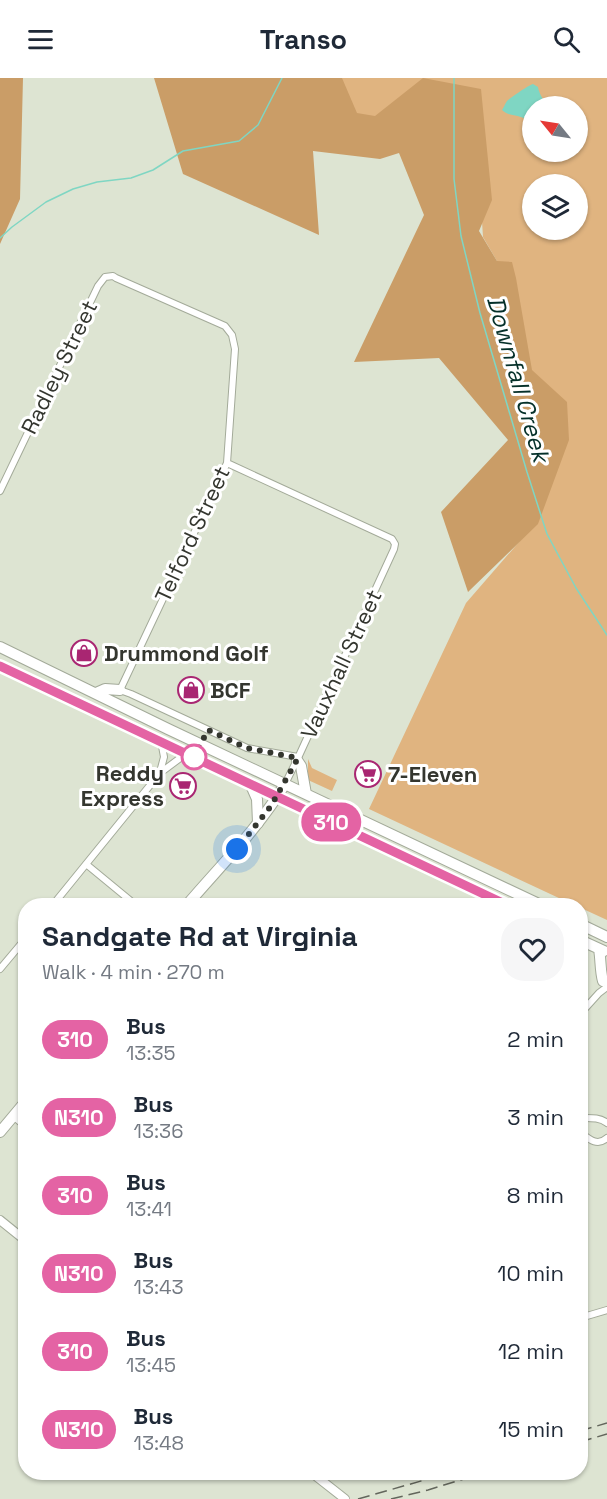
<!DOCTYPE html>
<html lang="en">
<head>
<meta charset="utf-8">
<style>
	body { margin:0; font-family:"Space Grotesk",sans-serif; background:#f6f6f7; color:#1f2937; height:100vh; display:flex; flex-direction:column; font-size:22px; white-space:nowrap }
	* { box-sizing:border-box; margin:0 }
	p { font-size:20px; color:#747a83 }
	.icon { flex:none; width:33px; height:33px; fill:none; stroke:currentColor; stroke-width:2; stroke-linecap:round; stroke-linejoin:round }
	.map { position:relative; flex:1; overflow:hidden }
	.sheet { position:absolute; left:18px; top:820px; width:570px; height:582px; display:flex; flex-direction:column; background:#fff; border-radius:24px; box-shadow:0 2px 4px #0004 }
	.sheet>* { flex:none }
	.badge { padding:0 12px; border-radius:20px; font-size:21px; line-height:39px }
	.needle { width:39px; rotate:300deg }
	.buttons { position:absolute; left:522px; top:18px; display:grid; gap:12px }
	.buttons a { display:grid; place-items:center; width:66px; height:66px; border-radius:50%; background:#fff; box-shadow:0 2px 4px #0004; font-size:30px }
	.you { position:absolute; width:30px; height:30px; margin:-15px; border:4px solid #fff; border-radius:50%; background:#1a73e8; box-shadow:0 0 0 9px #1a73e833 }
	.map>.badge { position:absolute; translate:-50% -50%; box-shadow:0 0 0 3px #fff }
	.round { display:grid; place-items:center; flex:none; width:63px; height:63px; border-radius:24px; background:#f6f6f7 }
	.headline { display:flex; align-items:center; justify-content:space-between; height:102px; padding:0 24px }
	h1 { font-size:28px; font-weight:600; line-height:45px }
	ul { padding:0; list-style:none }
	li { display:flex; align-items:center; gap:18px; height:78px; padding:0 24px }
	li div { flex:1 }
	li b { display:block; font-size:22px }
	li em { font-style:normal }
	li .badge { min-width:66px; font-weight:700; text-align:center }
	header { display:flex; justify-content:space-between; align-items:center; height:78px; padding:0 24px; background:#fff; font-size:27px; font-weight:600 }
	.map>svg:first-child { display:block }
	.green { fill:#e0b480; fill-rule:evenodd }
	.forest { fill:#ca9d67 }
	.water { fill:#7fd6c3 }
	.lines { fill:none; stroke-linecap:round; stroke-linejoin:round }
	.stream { stroke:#7fd6c3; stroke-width:1.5 }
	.minor-casing { stroke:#a3aa99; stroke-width:8 }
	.tertiary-casing { stroke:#a3aa99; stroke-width:10 }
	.primary-casing { stroke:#a3aa99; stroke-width:12 }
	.trunk-casing { stroke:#a3aa99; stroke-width:12 }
	.minor { stroke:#fff; stroke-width:6 }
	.tertiary { stroke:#fff; stroke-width:8 }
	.primary { stroke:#fff; stroke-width:10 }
	.trunk { stroke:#fff; stroke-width:10 }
	.rail { stroke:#63665c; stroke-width:1.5; stroke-dasharray:12 6; stroke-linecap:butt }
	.line-casing { stroke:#fff; stroke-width:14 }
	.line { stroke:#e463a4; stroke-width:9 }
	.walk { stroke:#34362f; stroke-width:6; stroke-dasharray:0 10.8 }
	.stop-dot { fill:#fff; stroke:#e463a4; stroke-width:3 }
	.labels { text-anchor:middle; stroke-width:6; stroke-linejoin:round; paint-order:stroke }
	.street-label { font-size:22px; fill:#34362f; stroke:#fff }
	.poi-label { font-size:22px; font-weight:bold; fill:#34362f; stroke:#fff; text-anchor:start }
	.water-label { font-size:24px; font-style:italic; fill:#053029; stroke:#fff }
</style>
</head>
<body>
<header><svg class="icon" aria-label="menu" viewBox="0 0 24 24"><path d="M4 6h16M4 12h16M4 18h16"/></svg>Transo<svg class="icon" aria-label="search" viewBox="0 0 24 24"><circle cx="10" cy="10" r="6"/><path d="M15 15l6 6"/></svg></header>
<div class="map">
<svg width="607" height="1421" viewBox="0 0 607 1421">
	<rect width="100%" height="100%" fill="#dde4d2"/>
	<path class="green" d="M293,0H607V842L581,830L580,828H576L369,731L466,525L539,441L513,291L515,214L483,159L475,34L362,73ZM532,28H578V74H532ZM532,106H578V152H532Z
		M308,681L312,690L337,702L332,713L308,702Z"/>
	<path class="forest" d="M0,0H23L20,121L0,166Z
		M154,0H342L357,35L375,38L423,0L481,11L492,122L479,153L497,183L512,184L516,200L532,292L567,324L569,362L538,446L468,514L441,434L508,362L439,280L354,284L424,137L399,75L380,81L313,73L319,157L183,96Z"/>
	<path class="water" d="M533,6L538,9C539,16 544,24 550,28H532V51C532,50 527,43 527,42C519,36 509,39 502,32C503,31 506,24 507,23C510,20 529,7 533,6Z"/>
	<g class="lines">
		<path class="stream" d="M454,0V101L461,158L480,235L527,394L547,456L576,510L607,557
			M0,160L12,149L46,124L73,111L97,104L131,100L153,92L183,73L239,63L258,47L282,0"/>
		<defs>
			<path id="minor" d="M227,385L392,461L395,466L394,471L297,682L285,706
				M0,413L98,208L105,199L113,198L116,200L225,248L232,257L235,271L227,385L120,612L131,616L247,670L298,679
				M160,694L164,679L161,663
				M86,786L137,828
				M52,828L160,695L187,675
				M0,891L26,860
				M580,936L599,915L607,909
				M13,1038L26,1049
				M580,1040C590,1040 600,1039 607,1045
				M580,1054C589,1061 597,1069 607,1060
				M580,1240L607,1232"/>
			<path id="tertiary" d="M0,1142L26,1163
				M312,1395L345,1421"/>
			<path id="primary" d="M186,828C220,788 258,751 285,706
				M0,1054L26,1023"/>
			<path id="trunk" d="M0,569L168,651L543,828
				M0,588L509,828
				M96,615L105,611L120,612
				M297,682L301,688L306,716
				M250,705L257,721L258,745
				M580,846L607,859
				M580,862L604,873
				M599,871C601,882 600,893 603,903"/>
		</defs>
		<use href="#minor" class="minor-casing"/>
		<use href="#tertiary" class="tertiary-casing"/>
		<use href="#primary" class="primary-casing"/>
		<use href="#trunk" class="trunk-casing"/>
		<use href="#minor" class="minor"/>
		<use href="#tertiary" class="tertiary"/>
		<use href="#primary" class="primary"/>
		<use href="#trunk" class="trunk"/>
		<path class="rail" d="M580,1353L607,1345
			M580,1364L607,1356
			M358,1421L449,1395
			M391,1421L428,1412L483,1395"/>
	</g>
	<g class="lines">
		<defs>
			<path id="line" d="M0,588L509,828"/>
		</defs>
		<use href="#line" class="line-casing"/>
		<use href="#line" class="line"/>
		<path class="walk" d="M194,679L208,652L247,670L298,680L271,728L237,771"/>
	</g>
	<defs>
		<symbol id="shop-ring" viewBox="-11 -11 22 22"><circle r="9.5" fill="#fff" stroke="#a92672" stroke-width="1.5"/><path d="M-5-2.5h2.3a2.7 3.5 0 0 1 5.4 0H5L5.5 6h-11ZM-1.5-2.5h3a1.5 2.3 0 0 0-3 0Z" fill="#a92672"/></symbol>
		<symbol id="supermarket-ring" viewBox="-11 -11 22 22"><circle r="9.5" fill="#fff" stroke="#a92672" stroke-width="1.5"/><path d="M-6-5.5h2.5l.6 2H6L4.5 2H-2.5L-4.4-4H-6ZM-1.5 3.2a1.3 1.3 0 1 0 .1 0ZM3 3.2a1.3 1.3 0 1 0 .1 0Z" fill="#a92672"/></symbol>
	</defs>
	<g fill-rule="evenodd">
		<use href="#shop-ring" x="69" y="560" width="30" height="30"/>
		<use href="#shop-ring" x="176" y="597" width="30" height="30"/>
		<use href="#supermarket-ring" x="353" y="681" width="30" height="30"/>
		<use href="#supermarket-ring" x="168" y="693" width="30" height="30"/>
	</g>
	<circle class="stop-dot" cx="194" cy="679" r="12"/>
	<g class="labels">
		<g class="street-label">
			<text transform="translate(59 289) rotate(-64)" y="8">Radley Street</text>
			<text transform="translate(192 456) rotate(-65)" y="8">Telford Street</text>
			<text transform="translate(341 586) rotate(-65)" y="8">Vauxhall Street</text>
		</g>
		<g class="poi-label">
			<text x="104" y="583">Drummond Golf</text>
			<text x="210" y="620">BCF</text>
			<text x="164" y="703" text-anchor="end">Reddy<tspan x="164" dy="25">Express</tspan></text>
			<text x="388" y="704">7-Eleven</text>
		</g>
		<g class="water-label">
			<text transform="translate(518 301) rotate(74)" y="8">Downfall Creek</text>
		</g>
	</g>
</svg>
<div class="buttons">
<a><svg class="needle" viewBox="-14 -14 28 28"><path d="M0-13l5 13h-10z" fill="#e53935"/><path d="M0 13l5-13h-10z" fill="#747a83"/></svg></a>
<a><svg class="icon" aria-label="layers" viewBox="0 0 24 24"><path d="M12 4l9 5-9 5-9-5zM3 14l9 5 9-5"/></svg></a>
</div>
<div class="you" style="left:237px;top:771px"></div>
<b class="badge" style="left:331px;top:744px;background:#e463a4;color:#fff">310</b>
<section class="sheet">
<div class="headline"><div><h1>Sandgate Rd at Virginia</h1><p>Walk · 4 min · 270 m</p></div><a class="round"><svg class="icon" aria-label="heart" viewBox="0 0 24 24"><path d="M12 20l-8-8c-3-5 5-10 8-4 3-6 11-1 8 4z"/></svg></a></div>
<ul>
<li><span class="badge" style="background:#e463a4;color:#fff">310</span><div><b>Bus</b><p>13:35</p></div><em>2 min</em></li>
<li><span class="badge" style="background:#e463a4;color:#fff">N310</span><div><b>Bus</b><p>13:36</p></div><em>3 min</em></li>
<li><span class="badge" style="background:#e463a4;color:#fff">310</span><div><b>Bus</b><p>13:41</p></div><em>8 min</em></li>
<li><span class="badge" style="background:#e463a4;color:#fff">N310</span><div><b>Bus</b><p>13:43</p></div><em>10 min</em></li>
<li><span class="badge" style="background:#e463a4;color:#fff">310</span><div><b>Bus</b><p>13:45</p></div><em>12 min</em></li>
<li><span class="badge" style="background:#e463a4;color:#fff">N310</span><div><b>Bus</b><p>13:48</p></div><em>15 min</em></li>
</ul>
</section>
</div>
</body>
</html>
